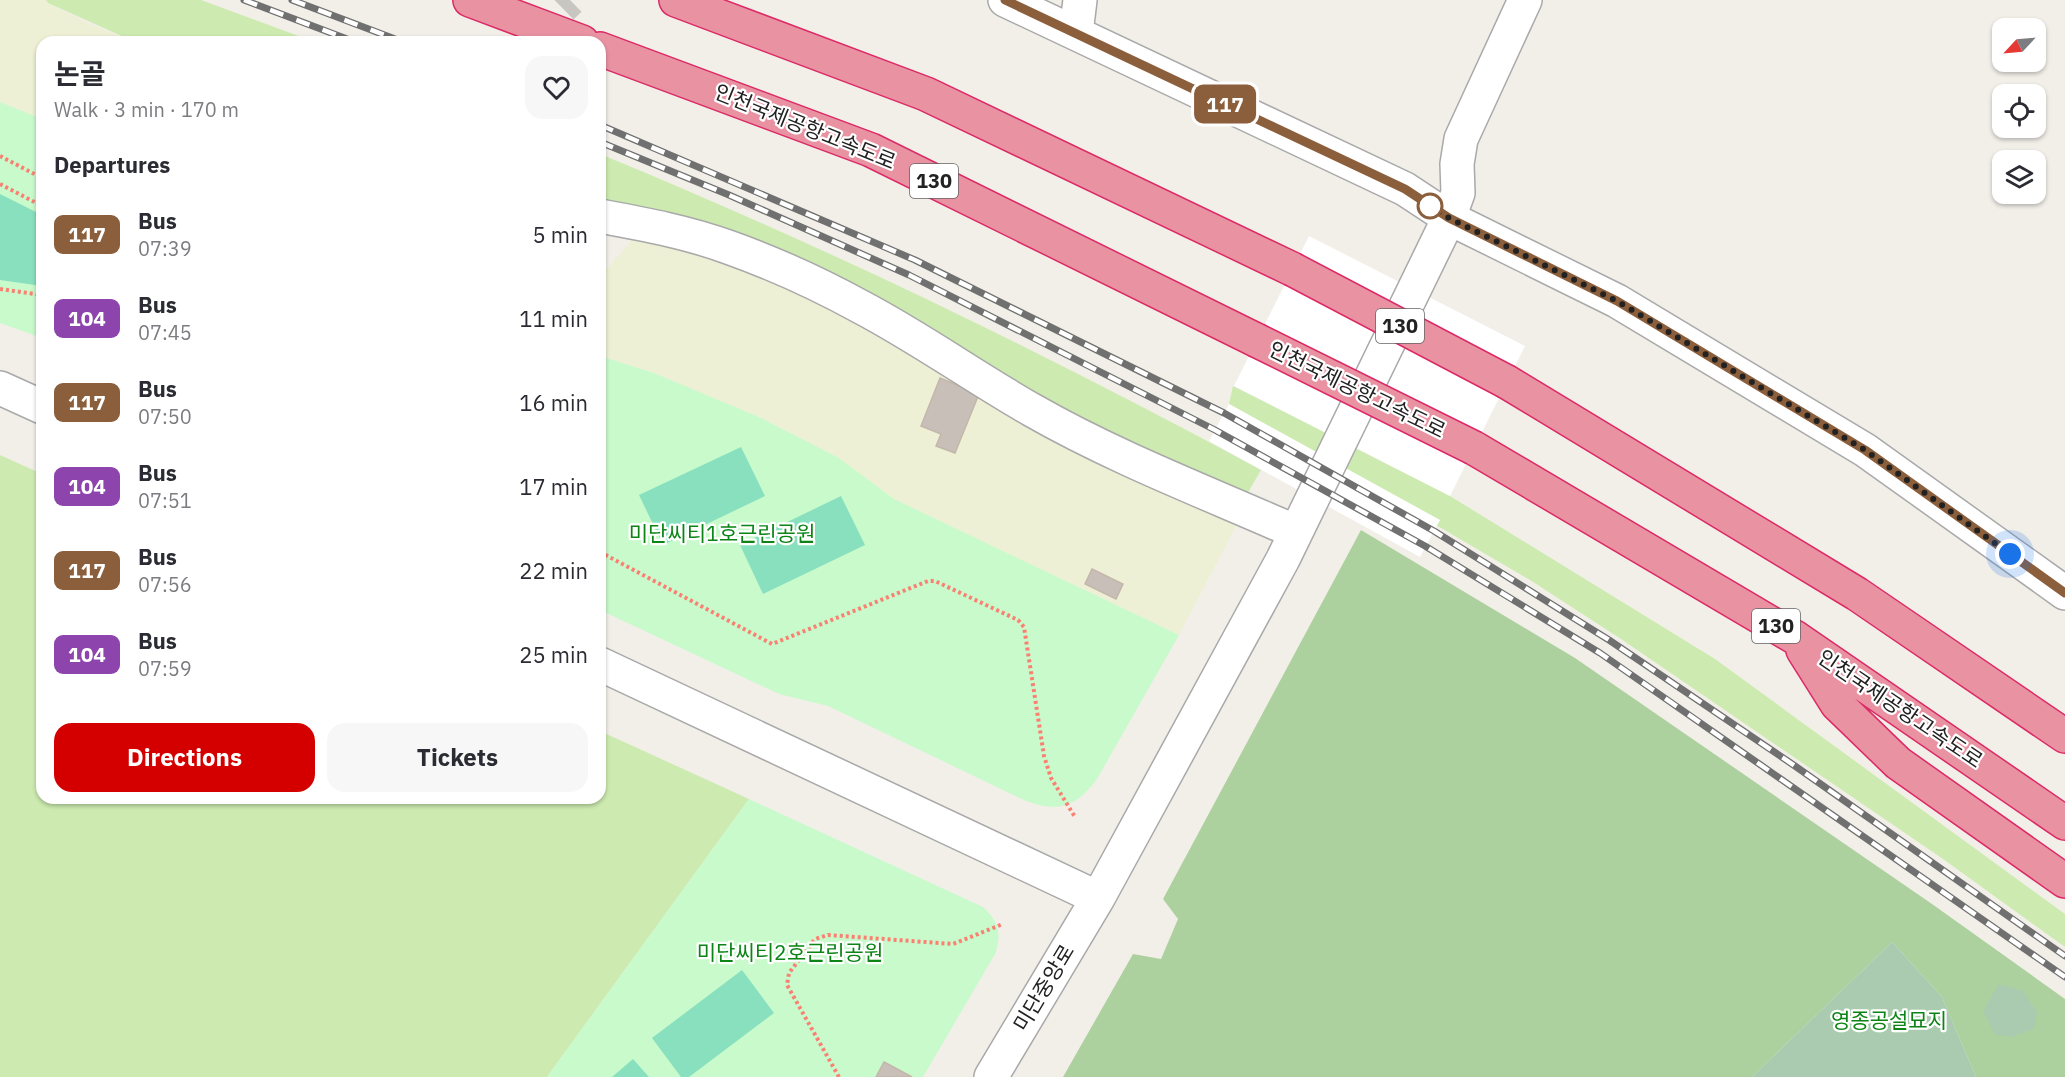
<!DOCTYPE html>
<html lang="en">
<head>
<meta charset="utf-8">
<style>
	body { margin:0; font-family:"IBM Plex Sans","Noto Sans KR",sans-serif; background:#f7f7f7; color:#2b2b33; height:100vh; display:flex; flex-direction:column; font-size:22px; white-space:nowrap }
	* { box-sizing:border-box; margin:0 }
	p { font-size:20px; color:#7c7c81 }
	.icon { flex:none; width:33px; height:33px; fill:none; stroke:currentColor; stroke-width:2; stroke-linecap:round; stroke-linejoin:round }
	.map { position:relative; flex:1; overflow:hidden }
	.panel { position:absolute; left:36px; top:36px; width:570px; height:768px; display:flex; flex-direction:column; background:#fff; border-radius:18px; box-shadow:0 2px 4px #0004 }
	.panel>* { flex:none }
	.badge { padding:0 12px; border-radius:9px; font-size:21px; line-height:39px }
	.needle { width:39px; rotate:244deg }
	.tools { position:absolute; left:1992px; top:18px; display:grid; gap:12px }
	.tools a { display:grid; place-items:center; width:54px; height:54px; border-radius:12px; background:#fff; box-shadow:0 2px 4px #0004; font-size:30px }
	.you { position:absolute; width:30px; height:30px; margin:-15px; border:4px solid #fff; border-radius:50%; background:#1a73e8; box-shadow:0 0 0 9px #1a73e833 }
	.map>.badge { position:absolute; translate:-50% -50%; box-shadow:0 0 0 3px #fff }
	h2 { padding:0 18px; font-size:22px; line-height:54px }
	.round { display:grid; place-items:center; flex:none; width:63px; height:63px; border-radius:18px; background:#f7f7f7 }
	.overview { display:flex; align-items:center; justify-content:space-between; height:102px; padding:0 18px }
	h1 { font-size:28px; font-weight:700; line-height:45px }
	.primary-button { display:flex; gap:12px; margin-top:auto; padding:12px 18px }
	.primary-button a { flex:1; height:69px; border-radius:18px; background:#d40000; color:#fff; font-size:24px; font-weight:700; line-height:69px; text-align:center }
	.primary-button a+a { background:#f7f7f7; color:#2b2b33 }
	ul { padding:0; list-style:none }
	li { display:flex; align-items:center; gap:18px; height:84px; padding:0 18px }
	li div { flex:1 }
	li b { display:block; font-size:22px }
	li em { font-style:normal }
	li .badge { min-width:66px; font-weight:700; text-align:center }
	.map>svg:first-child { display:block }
	.farmland { fill:#eef0d5 }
	.grass { fill:#cdebb0 }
	.forest { fill:#add19e }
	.cemetery { fill:#aacbaf }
	.park { fill:#c8facc }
	.pitch { fill:#88e0be }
	.pier { fill:#fff }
	.building { fill:#c7bfb8; stroke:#c4b6ab; stroke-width:1.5 }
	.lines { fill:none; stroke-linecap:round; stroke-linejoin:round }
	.minor-tunnel { stroke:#c8c6c1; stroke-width:33; stroke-dasharray:33 16; stroke-linecap:butt }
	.minor-casing { stroke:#a9a9a9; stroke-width:36 }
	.highway-casing { stroke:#dc2a67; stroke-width:36 }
	.path { stroke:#fa8072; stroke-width:4; stroke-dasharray:3 3; stroke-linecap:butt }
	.minor { stroke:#fff; stroke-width:33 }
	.highway { stroke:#e892a2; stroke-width:33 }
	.rail-casing { stroke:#707070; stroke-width:7 }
	.rail { stroke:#fff; stroke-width:4.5; stroke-dasharray:14; stroke-linecap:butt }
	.highway-bridge-casing { stroke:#dc2a67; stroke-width:36; stroke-linecap:butt }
	.highway-bridge { stroke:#e892a2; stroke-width:33 }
	.line-casing { stroke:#fff; stroke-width:14 }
	.line { stroke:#8b5e3c; stroke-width:9 }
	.walk { stroke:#222; stroke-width:6; stroke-dasharray:0 10.8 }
	.stop-dot { fill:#fff; stroke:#8b5e3c; stroke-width:3 }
	.labels { text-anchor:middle; stroke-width:4.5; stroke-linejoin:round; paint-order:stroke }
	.shield { fill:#fff; stroke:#646464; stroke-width:1.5 }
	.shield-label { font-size:20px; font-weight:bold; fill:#222 }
	.street-label { font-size:21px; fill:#222; stroke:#fff }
	.park-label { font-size:21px; fill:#0c8416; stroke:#fff }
</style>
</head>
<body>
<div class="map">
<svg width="2065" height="1077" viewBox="0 0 2065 1077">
	<rect width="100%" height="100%" fill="#f2efe9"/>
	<path class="farmland" d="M0,0H46L48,3L90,24L135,42H42V119L0,102Z
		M637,235L737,257L1235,521V528L1179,635L894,499L839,458L759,417L654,373L600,356V276Z"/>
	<path class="grass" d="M46,0H201L315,42H135L48,3Z
		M600,154C826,247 1046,353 1261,470L1246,496L1195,480L956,354L600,208Z
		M1233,386L1450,496L1715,659L2065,914V947L1943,859L1621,639L1530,580L1436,525L1439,520L1229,404Z
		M0,455L42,474V798H600V731L749,799L547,1077H0Z"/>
	<path class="forest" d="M1361,530L1575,658L1932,904L2065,999V1077H1976L1942,997L1892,942L1752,1077H1063L1133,954L1161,959L1178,919L1163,899Z"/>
	<path class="cemetery" d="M1892,942L1942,997L1976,1077H1752Z
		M1999,984L2023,991L2037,1012L2034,1029L2012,1037L1995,1035L1983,1011Z"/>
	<path class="park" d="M0,102L42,119V338L0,323Z
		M600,356L654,373L759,417L839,458L894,499L1179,635L1097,779C1076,807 1059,813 1026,801L828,706L779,694L600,610Z
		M749,799L983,907C999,922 1002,933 995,954L923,1077H547Z"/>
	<path class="pitch" d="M0,194L42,215V286L0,280Z
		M741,447L765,496L663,545L639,495Z
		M841,496L865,545L763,594L740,545Z
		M742,970L774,1013L689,1077H681L652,1038Z
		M633,1059L649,1077H612Z"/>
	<path class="pier" d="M1309,236L1525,346L1450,496L1234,386Z
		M1229,404L1440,520L1420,557L1209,441Z"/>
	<path class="building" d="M940,378L979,394L955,453L936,446L941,434L921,426Z
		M1092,569L1123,584L1116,599L1085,584Z
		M884,1062L912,1077H876Z"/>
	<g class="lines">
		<path class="minor-tunnel" d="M527,42L570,0"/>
		<defs>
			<path id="minor" d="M1005,0L1405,189L1449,218L1617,301L1865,450L2065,593
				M1076,33L1080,0
				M600,216C643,224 687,232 728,247C773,263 819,284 861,307C920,338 974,377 1032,410C1116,458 1208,493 1296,532
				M0,388L42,407
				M600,664L1098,898
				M991,1077L1098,898L1283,559L1449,218L1458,193L1457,164L1461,139L1525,0"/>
			<path id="highway" d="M470,0L582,42
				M676,0L926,94L1292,269
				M600,49L871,150L1256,340
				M1507,382L1857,594L2065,736
				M1474,448L1796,638L2065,823
				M1803,650L1837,704L1898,763L2065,881"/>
		</defs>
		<use href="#minor" class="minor-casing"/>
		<use href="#highway" class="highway-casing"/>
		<path class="path" d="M0,156L42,178
			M0,184L42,206
			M0,289L42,295
			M600,552L772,644L928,581H935L1018,620L1024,627L1044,756L1051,778L1075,817
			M839,1077L787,985L789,973L815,939L828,935L953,944L1003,924"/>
		<use href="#minor" class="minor"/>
		<use href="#highway" class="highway"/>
		<defs>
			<path id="rail" d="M244,0L355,42
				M292,0L403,42
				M600,125L915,260L1224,413L1434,531L1609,640L1795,766L2065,956
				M600,142L729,195L909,275L1215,430L1425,546L1600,653L2065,977"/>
		</defs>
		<use href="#rail" class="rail-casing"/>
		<use href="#rail" class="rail"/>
		<defs>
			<path id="highway-bridge" d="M1292,269L1507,382
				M1256,340L1474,448"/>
		</defs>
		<use href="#highway-bridge" class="highway-bridge-casing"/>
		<use href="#highway-bridge" class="highway-bridge"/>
	</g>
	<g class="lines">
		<defs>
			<path id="line" d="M1005,0L1405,189L1449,218L1617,301L1865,450L2065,593"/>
		</defs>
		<use href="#line" class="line-casing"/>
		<use href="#line" class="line"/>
		<path class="walk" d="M1430,206L1449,218L1617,301L1865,450L2010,554"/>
	</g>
	<circle class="stop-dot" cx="1430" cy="206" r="12"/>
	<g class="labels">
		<g class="shield">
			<rect x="910" y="164" width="48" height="34" rx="4.5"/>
			<rect x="1376" y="309" width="48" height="34" rx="4.5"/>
			<rect x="1752" y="609" width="48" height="34" rx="4.5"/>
		</g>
		<g class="shield-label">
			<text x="934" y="188">130</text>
			<text x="1400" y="333">130</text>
			<text x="1776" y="633">130</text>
		</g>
		<g class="street-label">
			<text transform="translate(805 127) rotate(22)" y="7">인천국제공항고속도로</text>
			<text transform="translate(1357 390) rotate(26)" y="7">인천국제공항고속도로</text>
			<text transform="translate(1900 709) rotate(34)" y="7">인천국제공항고속도로</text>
			<text transform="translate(1044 988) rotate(-59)" y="7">미단중앙로</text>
		</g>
		<g class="park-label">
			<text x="722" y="541">미단씨티1호근린공원</text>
			<text x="790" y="960">미단씨티2호근린공원</text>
			<text x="1889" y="1028">영종공설묘지</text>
		</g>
	</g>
</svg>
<div class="tools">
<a><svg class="needle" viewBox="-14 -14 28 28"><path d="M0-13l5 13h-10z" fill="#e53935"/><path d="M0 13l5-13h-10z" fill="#7c7c81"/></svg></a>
<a><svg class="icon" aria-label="locate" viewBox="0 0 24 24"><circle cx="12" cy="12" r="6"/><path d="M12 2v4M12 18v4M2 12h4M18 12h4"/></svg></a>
<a><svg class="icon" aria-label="layers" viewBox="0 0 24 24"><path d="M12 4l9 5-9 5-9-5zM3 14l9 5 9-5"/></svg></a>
</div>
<div class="you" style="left:2010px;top:554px"></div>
<b class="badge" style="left:1225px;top:104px;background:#8b5e3c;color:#fff">117</b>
<section class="panel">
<div class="overview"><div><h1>논골</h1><p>Walk · 3 min · 170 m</p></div><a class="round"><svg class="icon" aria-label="heart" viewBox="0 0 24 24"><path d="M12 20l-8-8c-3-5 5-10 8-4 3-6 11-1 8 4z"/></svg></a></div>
<h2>Departures</h2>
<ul>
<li><span class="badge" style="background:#8b5e3c;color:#fff">117</span><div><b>Bus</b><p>07:39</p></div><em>5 min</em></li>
<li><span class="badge" style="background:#8e44ad;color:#fff">104</span><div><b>Bus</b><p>07:45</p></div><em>11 min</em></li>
<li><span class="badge" style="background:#8b5e3c;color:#fff">117</span><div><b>Bus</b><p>07:50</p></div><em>16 min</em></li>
<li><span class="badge" style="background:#8e44ad;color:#fff">104</span><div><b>Bus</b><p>07:51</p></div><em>17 min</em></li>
<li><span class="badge" style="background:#8b5e3c;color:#fff">117</span><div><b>Bus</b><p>07:56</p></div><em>22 min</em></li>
<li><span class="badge" style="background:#8e44ad;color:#fff">104</span><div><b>Bus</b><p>07:59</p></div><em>25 min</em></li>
</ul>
<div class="primary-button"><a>Directions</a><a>Tickets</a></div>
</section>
</div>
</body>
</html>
